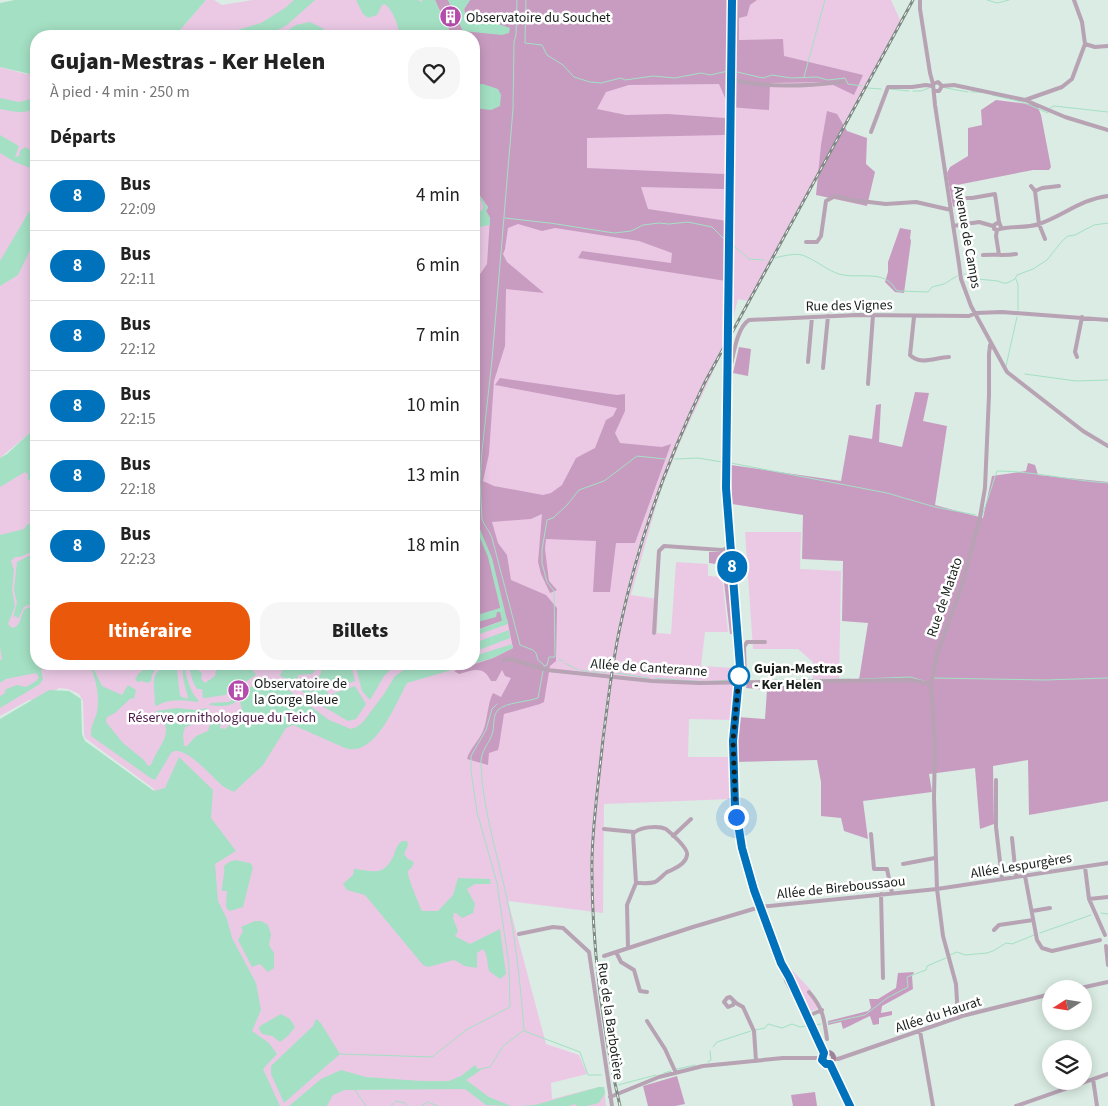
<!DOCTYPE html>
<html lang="fr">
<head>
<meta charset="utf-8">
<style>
	body { margin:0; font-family:"Source Sans 3",sans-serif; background:#f6f6f6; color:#222; height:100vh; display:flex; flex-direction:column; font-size:19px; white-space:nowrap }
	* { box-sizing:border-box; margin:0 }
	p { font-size:16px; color:#767676 }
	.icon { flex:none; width:28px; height:28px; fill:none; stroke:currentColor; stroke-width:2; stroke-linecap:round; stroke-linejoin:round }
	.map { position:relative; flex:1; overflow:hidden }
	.panel { position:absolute; left:30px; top:30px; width:450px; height:640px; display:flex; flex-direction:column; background:#fff; border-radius:20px; box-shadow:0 2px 12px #0003 }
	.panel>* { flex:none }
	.badge { padding:0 10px; border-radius:16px; font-size:18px; line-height:32px }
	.needle { width:32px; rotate:258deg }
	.controls { position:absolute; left:1042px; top:980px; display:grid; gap:10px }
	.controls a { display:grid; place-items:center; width:50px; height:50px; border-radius:50%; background:#fff; box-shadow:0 2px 12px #0003; font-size:25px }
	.you { position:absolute; width:25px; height:25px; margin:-12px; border:4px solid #fff; border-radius:50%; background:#1a73e8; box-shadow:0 0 0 8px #1a73e833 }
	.map>.badge { position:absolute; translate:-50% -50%; box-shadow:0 0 0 2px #fff }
	h2 { padding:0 20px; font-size:19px; line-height:45px }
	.round { display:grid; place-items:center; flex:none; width:52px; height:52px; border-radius:20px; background:#f6f6f6 }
	.headline { display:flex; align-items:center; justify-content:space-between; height:85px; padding:0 20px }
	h1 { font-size:24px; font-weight:800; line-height:38px }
	.cta { display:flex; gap:10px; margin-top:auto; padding:10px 20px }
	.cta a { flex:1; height:58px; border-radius:20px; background:#ea580c; color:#fff; font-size:20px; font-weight:800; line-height:58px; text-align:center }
	.cta a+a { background:#f6f6f6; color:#222 }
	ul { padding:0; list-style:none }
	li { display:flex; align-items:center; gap:15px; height:70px; padding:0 20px; border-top:1px solid #e0e0e0 }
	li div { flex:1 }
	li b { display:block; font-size:19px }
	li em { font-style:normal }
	li .badge { min-width:55px; font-weight:700; text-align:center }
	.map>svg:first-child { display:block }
	.green { fill:#ebc9e5; fill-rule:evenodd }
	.forest { fill:#c89cc1 }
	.water { fill:#a4e0c4 }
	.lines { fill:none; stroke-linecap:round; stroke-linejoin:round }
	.stream { stroke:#a4e0c4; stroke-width:1 }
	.minor { stroke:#b7a3b4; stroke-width:4 }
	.secondary { stroke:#9e829a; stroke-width:5 }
	.rail-casing { stroke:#7e8b84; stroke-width:3 }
	.rail { stroke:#fff; stroke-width:1; stroke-dasharray:4; stroke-linecap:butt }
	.line-casing { stroke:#fff; stroke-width:11 }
	.line { stroke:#0072bc; stroke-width:8 }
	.walk { stroke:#171e1a; stroke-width:5; stroke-dasharray:0 9 }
	.stop-dot { fill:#fff; stroke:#0072bc; stroke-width:2.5 }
	.labels { text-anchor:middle; stroke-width:5; stroke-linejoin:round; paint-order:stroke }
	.poi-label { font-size:14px; fill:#171e1a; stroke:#fff; text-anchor:start }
	.street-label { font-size:14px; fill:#171e1a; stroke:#fff }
	.stop-label { font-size:14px; font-weight:bold; fill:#171e1a; stroke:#fff; text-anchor:start }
	.park-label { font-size:14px; fill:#4f1a4a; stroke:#fff }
</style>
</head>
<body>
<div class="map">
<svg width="1108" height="1106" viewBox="0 0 1108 1106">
	<rect width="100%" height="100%" fill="#daece3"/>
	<path class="green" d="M206,0H214L222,5L253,0H891L901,22L748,301L738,299L727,342L681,440L660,492L631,595L658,599L657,633L671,634L676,562L708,564V576L722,577L728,632H705L701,666L735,668L731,720L689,719L688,757H729L731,799L604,804L603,913L508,901L546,1044L579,1055L587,1074L551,1083L552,1099L599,1087H604L606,1106H308L302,1095L290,1106H0L154,789L85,738L84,733L83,701L79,694L68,689L59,688L39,700H29L0,716V486L36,461V664H474V36H175ZM365,1077L420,1082L422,1089L344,1090Z
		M0,67L26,74H36V428L0,458Z
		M745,532H801L800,569L841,571L839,687H813V662L798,649H753Z
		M791,969L811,990L808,993L817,1004V1009L810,1012H807L788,973Z"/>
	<path class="forest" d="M435,0H448L463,31L496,23L467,21L464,9L470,0H757L750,5L747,16L739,18V40L783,39L784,56L863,75L854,95L827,82L770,83L769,110L729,107L719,84L629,85L606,92L597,109L626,115L668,114L725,118V135L587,138V168L725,174L724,189L641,187L648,209L721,220L734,223L726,281L578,258L582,251L671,263L672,253L639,241L555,228L542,231L518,224L508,228L505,249L503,254L507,262L544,293L506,289L505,346L494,381L489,454L483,481L494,486L543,495L551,493L562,485L576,458L595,448L606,420L613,416L617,408L495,385L500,378L617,395L625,394V411L615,433L620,443L662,447L671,444L635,543H616L610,592H593L596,541L546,539L545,549L549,581L557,590L550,593L541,574L538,562L542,514L531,519L492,522L498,543L507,555L511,580L546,595L557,608L556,661L550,666L544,702L540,704L504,714L499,746L498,750L489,753L488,765L467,759C470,748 479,741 483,731C488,719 487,705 493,693L501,697L511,678L505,676L502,670L496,681H491C483,665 474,670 459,674L454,671L493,658L513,648L507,619L474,631V283L487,264L490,218L486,211L488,207L474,187V36H450L447,21L439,9Z
		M996,100L1037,105L1041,115L1051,167L1049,170H1033L957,185L955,187L957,205L953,207L947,173L950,167L968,156V128L982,125L981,110Z
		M827,111L837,114L847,131L867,138L866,164L875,172L867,206L816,195L821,145Z
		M900,228L911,230L910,238L911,241L904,293L895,292L885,282L888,272V262Z
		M739,347L751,349L748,376L733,373Z
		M915,392L929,393L923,421L947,426L935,505L983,518L992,476L1026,471L1028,463L1035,465L1038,475L1108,482V801L1029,815L1028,760L993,766L994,824L980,829L975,768L929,774L932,792L863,801L868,839L844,831L841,818L821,816V782L817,760L736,762L738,717L765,719L767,690L746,688L747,683L859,680L868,623L842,621L843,561L802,559L803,515L732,504L731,465L841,481L849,435L872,439L876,405L881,404L879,442L902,447Z
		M709,552H727L734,634H730L722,565L709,563Z
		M914,972L912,976L913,989L882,1006L881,1013L892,1011V1015L879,1018V1024L873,1025L870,1016C860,1020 853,1025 843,1029L841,1022L828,1025V1021L868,1011L871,1008L869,999H878L896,988L898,973Z
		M677,1076L685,1104L675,1106H648L643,1086Z
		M815,1092L817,1106H793L791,1095Z"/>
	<path class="water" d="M15,0H206L175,36H36V74L34,75L0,67V3Z
		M294,0H315L287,25L267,36H218L261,23L285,8Z
		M356,0H418L422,2V0H435L439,9L447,21L450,36H395L399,32C397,22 393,11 385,4L382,5L377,15L368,18L363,14Z
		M448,0H470L464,9L467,21L496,23L510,28L509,33L502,35L463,31Z
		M310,22L322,28L331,36H279L296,25Z
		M474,84H483L498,89L501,95L500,106L491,110L474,108Z
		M0,98L19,102L36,98V108C25,115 12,111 0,109Z
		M0,135L19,146L15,157L19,156L20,151L25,147L36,153V170L15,162L0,153Z
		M474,187L488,208L486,211L490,218V225L479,227L476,220L474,218V208L482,211C487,202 474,197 474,187Z
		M36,200V238L18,275L0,286V261Z
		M36,427L35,480H28V474L25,472L0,487V458L7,454Z
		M474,515L492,558L508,624L474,636V631L502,621L500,612H497L496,617L474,623V616L500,608V607L488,557L474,524Z
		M36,521V550L20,557H15L11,561L14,570L12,590L15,606L8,624L12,628C21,627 20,615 25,609L36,605V612L32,609L30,610L36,617V658L35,660L36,664H40L43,679L40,684L0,708V696L4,694L6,689L17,685L26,687L36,681L39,677L36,673L6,679L0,683V660L2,659L0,647V535L24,529L27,525Z
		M36,552V587L32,590L33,595L36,596V602L24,607L18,619L16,616L13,617L17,603L14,590L17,562Z
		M509,630L510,638L474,652V643Z
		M512,644L513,648L493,658L407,683C395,705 375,758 345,748L293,725L286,728L263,765L234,792C231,790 227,789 224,787C213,779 184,742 171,753L155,780L149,777L91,736C90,727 95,720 97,712C100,696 96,678 89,664H91L102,686L122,695L128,685L136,690L134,699L131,698L115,713L107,717L106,722L123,743L144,760L148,766L151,765C158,744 178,733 156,711L177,708L196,710L207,708L209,711L204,721L185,727L183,734L184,746H187L196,736L208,731L212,717H218L222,719L220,728L225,729C235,722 235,713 242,709L240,702L237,701C228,708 219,706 209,705L211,703L229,702L252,686L261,682L269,681L283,686L329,720L351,729L357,727L363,722L384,694L395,676L412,664H437L433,665L434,669L451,664H474V656Z
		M100,664H159L152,675L151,681L148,683L142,681L138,682L135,680L138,674L142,671L140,665C134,665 133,667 128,668C121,670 109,668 102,667Z
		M172,664L177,670L180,696L187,699L188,697L184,683L182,667L184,666C187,678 190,692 198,700V702C185,700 168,698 157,706L155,705C155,684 147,671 172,664Z
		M188,664H195L199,667V671L202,673L201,679L205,683L215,676L216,669L213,664H254L252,669L256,675L225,695L205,698H203L202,689H197L193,682Z
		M277,664H317L318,666L312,674L298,675L297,679L309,691H313C315,681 323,674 322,664H351L355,681C345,685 339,687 329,683L326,689L330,699L332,694L355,686L366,704L356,719L348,721L312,700L291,681L280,676L284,666Z
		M355,664H396L384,676L370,700L362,691Z
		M49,690L69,691L81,699L82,734L85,741L154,791L165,788L179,757L213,790L211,818L236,851L215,864L218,901L227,919L232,938L256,983L261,1010L252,1031L269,1043L277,1054L263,1069L280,1106H0V719Z
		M402,841H407L408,845L404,854L408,859L414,862L412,867L408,871C407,877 419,904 422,911H438L453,895L458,878L490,879L491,884H475L467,889L475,904L473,913L462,918L456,913H454L453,918L458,931L455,936L470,944L500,929L506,974L500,979L489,971L486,954L483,949L477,953V968L465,966L454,960L428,967L423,965L365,895L347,890L343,884L353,875L354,869C376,871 383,877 394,855C396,849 397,845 402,841Z
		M235,860L250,863L253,867L243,907L230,911L227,909L226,905L227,891H222C222,881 225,875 224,866L229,862Z
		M255,921H261L268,925L271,934L269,945L274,953V968L268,972L260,964L252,967L238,940L243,931L241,927Z
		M281,1014L290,1019L295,1027L288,1036L280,1042L272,1036L262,1034L259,1029L260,1026Z
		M316,1019L320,1022L340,1054L284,1103L271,1074V1066L313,1026Z
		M475,1065L478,1069L481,1070L466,1080L489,1097L511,1106L486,1105L465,1089L345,1090L333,1095L327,1106H289L321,1079L341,1070L366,1077L421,1081H449L461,1076Z
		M599,1087H604L605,1093L599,1103L586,1106H577L575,1104L569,1106H518L535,1105Z"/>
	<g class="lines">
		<path class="stream" d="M517,0L516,35L514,42L513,109L492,360L482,451L480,483L482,519C484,526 490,531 492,538L520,645L533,650L536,653L538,660L544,665
			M526,0L525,43L542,45L547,55L563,65L574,77L590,82L601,83L621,78L625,80L653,76L675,78L701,73L710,75L728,71
			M987,0L997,3L1009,0
			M737,72L763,78L772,75L791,78L817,77L828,80L845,78L848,84L862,86
			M804,77L825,0
			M868,88L881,89
			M946,88L968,92
			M890,89L909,91
			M913,91H921L929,88
			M971,92H981
			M992,95L1022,102L1048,113
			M1050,108L1054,106L1108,112
			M505,218L549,223
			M550,223L614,233L631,231L643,225L659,223L669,224L688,222L712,227L726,241
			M734,246L749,259L764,260
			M775,258C781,256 797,253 802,255C814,259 824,268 836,273C856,281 884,267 896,290L899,291L928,292L932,287L944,284L957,276
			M964,274L978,279L998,281L1003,283H1007L1015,279L1017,275L1033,269L1047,260L1062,241L1068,236L1075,235L1094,225L1108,223
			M1016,279L1018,285V310
			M1006,366L1017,317
			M1025,374L1076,381L1108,380
			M675,459L698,458L722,462
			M731,463L887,493L935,507L976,515
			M982,516L997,471C1034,471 1071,481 1108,483
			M559,660L563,661
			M565,663L578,670
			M581,670L589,672
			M592,672H599
			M602,672L606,673
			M616,673L649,678
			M654,678C681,680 709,684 735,679
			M934,678L1045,680L1108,678
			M861,679L910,677L924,681
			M764,680L850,679
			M1101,913L1108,914
			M1040,933L1091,915
			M950,955L957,952L965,955L987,953L993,951L1006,943L1012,944L1034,935
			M828,1023L865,1015L887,998L908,987L907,977L926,970L927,966L946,958
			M815,1025L821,1024
			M524,1030C521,991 517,951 510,913C501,866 483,814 481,766C480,748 490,745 493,731C494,725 493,715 498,710C506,702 528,702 538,698L544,666L547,665L549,657H555L554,591L547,582L542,563V550L547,520L553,518L567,505L579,490L604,481L637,456L665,459
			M755,1030L765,1028L768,1024L782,1028L792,1024L800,1027L807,1026
			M524,1031L580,1052L588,1075H601
			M713,1047L717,1042L751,1031
			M340,1054L432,1057L466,1030L510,1007L509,965L497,883L477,812L471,771V756L486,730L492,709L497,704
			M708,1062L711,1060L710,1051
			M677,1069L695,1065
			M476,1070L490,1067L503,1046L523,1031
			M664,1073L671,1071
			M618,1085L656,1075
			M355,1090L366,1106
			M391,1106L396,1101L405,1103L407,1106
			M421,1106L428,1102L438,1106"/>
		<path class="minor" d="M920,0V9L930,73L933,84L935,105L959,264L961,279L971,306L1007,372L1083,431L1108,446
			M1074,0L1082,22L1085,44
			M732,79C765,89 808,86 842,82
			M933,84L938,82L942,86L939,91H934
			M942,86L954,85L1025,100L1062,87L1072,79L1085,44L1095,47L1108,46
			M1025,100L1065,117L1108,130
			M871,132L888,87H912L926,85L932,86
			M1031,186L1035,191L1039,224L1045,239
			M1035,191L1042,188L1059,186
			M967,198H972L995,194L999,222
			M953,226L979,222L993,226
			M1001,227L999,222L994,225V229L997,230C1009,225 1025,229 1039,224C1063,216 1081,199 1108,196
			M997,230L996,236L999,255
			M806,242H817L821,236L826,201L835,196L852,200L886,204L916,202L951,210
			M983,255C995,254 1004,256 1016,254
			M914,317L910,355C921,366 936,357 949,357
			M1077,357L1075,352L1082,317
			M808,362L812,317
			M823,368L828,316
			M729,373C733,359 736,328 749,320L857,315L969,316L976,313L1002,312L1108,320
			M868,384L873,315
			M654,633L659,551L664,546L722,550L730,548
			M504,660L511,659L547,670L652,681L699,683L910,680L931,684
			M745,679L744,647L747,642H765
			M996,780V827L1002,879
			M604,829L634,832
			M871,834L874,869H887L892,893
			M673,836L691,819
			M1012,838L1016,877
			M903,864L935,858
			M1085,867L1089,899L1105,935
			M1025,876L1037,940L1042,948L1052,951L1100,940
			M881,894L883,978
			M1089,899L1108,897
			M1032,911L1050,908
			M994,930L999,925L1033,920
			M519,934L553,927L563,928L589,952L612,1106
			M1106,946L1108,965
			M628,948L627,905L636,883L633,834C638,827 658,825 666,829C671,833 689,849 687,855C686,864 674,869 667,872C663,875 659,880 655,882C649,884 641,883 636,883
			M616,952L621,962L634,970L640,991L647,992
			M604,956L693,927L760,907L937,889L1108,863
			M1076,989L1108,982
			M809,992C823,1008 824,1018 827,1039
			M734,1002L733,1005L728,1007L724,1002L727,998L730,997L736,1003L743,1007L754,1031L756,1061
			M808,1016L822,1010
			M958,1018L956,984L943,936L937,889L934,798L935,744L931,684L937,654L961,588L980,517L985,488L989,395V354L990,345
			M647,1021L665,1049L676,1073
			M920,1031L933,1106
			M833,1058L838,1059L962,1016L1051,994
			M1093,1079L1097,1106
			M610,1097L659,1077L703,1066L783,1058H822
			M1016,1106L1108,1074"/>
		<path class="secondary" d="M732,0L726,488L739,667L733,741L735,805L742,848L754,890L787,981L815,1033
			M814,1031L825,1053
			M822.5 1058a5.5 5.5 0 1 1 11 0a5.5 5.5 0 1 1-11 0Z
			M830,1063L850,1106"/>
		<defs>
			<path id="rail" d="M620,1106C602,1029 591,938 592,859C593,819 599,779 603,739C608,701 612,664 620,627C638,542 667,460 705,382L913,0"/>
		</defs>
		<use href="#rail" class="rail-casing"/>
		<use href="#rail" class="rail"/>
	</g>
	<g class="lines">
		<defs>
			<path id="line" d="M732,0L726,488L740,667L733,741L735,805L742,848L754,890L781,963L789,977L824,1053L822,1060L826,1064H830L850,1106"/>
		</defs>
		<use href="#line" class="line-casing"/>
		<use href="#line" class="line"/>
		<path class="walk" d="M736,817L733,741L739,676"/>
	</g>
	<defs>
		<symbol id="building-disc" viewBox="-11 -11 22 22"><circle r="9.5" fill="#b54bac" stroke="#fff"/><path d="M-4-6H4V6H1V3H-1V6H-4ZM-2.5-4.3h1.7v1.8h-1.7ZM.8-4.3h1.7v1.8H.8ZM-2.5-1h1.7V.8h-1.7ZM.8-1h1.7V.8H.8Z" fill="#fff"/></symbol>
	</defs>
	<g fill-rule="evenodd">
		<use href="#building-disc" x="438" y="4" width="25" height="25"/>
		<use href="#building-disc" x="226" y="678" width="25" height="25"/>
	</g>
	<circle class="stop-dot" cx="739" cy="676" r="10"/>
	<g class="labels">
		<g class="poi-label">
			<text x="466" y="22">Observatoire du Souchet</text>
			<text x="254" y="688">Observatoire de<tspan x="254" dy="16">la Gorge Bleue</tspan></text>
		</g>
		<g class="street-label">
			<text transform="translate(968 237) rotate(80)" y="5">Avenue de Camps</text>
			<text transform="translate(849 305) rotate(-1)" y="5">Rue des Vignes</text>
			<text transform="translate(944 597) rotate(-71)" y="5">Rue de Matato</text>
			<text transform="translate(649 667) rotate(4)" y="5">Allée de Canteranne</text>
			<text transform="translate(1021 865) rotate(-9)" y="5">Allée Lespurgères</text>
			<text transform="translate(841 887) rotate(-6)" y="5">Allée de Bireboussaou</text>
			<text transform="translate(938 1014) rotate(-18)" y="5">Allée du Haurat</text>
			<text transform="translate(611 1021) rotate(82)" y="5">Rue de la Barbotière</text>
		</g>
		<g class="stop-label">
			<text x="754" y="673">Gujan-Mestras<tspan x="754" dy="16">- Ker Helen</tspan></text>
		</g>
		<g class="park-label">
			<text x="222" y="722">Réserve ornithologique du Teich</text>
		</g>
	</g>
</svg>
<div class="controls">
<a><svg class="needle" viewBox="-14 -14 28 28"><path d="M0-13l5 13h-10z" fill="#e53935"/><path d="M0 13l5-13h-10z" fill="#767676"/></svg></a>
<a><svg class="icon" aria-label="layers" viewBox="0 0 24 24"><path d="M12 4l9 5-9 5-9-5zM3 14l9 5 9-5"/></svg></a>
</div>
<div class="you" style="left:736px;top:817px"></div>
<b class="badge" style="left:732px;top:567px;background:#0072bc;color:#fff">8</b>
<section class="panel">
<div class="headline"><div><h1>Gujan-Mestras - Ker Helen</h1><p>À pied · 4 min · 250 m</p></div><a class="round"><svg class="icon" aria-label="heart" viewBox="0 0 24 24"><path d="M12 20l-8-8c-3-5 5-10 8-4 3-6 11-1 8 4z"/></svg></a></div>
<h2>Départs</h2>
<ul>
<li><span class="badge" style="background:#0072bc;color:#fff">8</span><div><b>Bus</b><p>22:09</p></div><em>4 min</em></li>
<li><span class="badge" style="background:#0072bc;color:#fff">8</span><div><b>Bus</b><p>22:11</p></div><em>6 min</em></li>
<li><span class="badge" style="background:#0072bc;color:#fff">8</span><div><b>Bus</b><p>22:12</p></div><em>7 min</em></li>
<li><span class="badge" style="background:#0072bc;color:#fff">8</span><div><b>Bus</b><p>22:15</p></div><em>10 min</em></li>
<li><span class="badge" style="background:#0072bc;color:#fff">8</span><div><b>Bus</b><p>22:18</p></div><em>13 min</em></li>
<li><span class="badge" style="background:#0072bc;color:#fff">8</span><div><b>Bus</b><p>22:23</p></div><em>18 min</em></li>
</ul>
<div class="cta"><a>Itinéraire</a><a>Billets</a></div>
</section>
</div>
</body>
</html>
